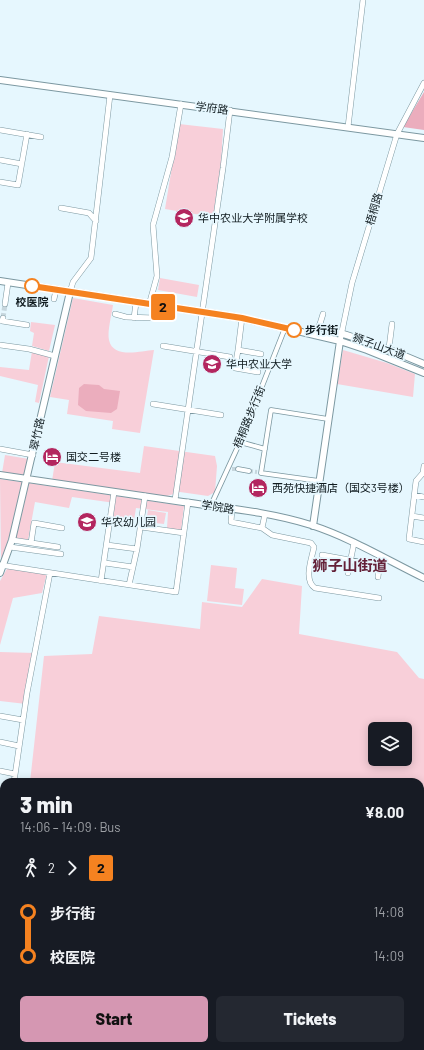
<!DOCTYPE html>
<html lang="en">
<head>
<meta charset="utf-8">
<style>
	body { margin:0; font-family:Barlow,"Noto Sans SC",sans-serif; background:#242831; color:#f1f3f6; height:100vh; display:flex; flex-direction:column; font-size:15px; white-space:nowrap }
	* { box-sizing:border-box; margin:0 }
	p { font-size:13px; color:#9ea1a6 }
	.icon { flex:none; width:22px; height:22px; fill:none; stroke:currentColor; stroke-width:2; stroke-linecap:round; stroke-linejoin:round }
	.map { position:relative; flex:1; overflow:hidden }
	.panel { position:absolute; left:0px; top:778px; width:424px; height:272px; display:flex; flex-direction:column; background:#171b24; border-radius:12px 12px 0 0; box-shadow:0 2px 10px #0003 }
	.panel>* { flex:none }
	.badge { padding:0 8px; border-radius:3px; font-size:14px; line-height:26px }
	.tools { position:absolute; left:368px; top:722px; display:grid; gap:8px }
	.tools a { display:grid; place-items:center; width:44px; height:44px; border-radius:6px; background:#171b24; box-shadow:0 2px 10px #0003; font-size:20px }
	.map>.badge { position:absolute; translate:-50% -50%; box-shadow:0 0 0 2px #fff }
	.legs { display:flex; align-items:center; gap:6px; height:44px; padding:0 20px; font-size:13px }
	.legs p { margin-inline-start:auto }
	.headline { display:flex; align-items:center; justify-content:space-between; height:68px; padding:0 20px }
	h1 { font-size:22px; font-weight:800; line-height:30px }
	.cta { display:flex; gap:8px; margin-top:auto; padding:8px 20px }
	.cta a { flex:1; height:46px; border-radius:6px; background:#d597b2; color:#111; font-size:16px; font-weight:800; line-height:46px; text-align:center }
	.cta a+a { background:#242831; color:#f1f3f6 }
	ul { padding:0 20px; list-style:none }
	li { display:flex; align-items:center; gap:14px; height:44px; font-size:15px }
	li i { display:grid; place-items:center; width:6px; height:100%; margin:0 5px; background:currentColor }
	li i::after { content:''; width:10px; height:10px; margin:-5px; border:3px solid; border-radius:50%; background:#171b24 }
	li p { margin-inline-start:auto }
	li:first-child i { background:linear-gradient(#0000 50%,currentColor 0) }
	li:last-child i { background:linear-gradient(currentColor 50%,#0000 0) }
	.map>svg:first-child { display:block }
	.green { fill:#f8cfd9; fill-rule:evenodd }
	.water { fill:#ebadbd }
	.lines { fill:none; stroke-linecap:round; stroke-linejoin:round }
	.pedestrian-tunnel { stroke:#c6d6dd; stroke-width:4; stroke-dasharray:4 2; stroke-linecap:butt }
	.minor-tunnel { stroke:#c6d6dd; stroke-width:5; stroke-dasharray:5 2.5; stroke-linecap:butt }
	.pedestrian-casing { stroke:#7c98a1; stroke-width:5.5 }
	.minor-casing { stroke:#7c98a1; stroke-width:6 }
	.tertiary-casing { stroke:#7c98a1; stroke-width:8 }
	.primary-casing { stroke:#d4d6d7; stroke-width:10 }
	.pedestrian { stroke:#fff; stroke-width:4 }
	.minor { stroke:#fff; stroke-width:5 }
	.tertiary { stroke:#fff; stroke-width:6 }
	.primary { stroke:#84e2fb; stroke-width:8 }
	.line-1-casing { stroke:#fff; stroke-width:9 }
	.line-1 { stroke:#f58220; stroke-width:6 }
	.stop-1-dot { fill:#fff; stroke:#f58220; stroke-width:2 }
	.labels { text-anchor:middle; stroke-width:3.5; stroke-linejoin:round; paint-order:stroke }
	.street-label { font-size:11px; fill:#101b1f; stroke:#e6f7fe }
	.poi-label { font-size:11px; fill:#101b1f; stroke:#e6f7fe; text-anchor:start }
	.stop-label { font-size:11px; font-weight:bold; fill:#101b1f; stroke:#e6f7fe }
	.district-label { font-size:15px; font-weight:bold; fill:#632037; stroke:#e6f7fe }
</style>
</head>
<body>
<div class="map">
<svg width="424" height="1050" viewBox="0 0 424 1050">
	<rect width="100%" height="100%" fill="#e6f7fe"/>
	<path class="green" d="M179,124L223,129L221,164L213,217L165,209Z
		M160,278L199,285L197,297L158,290Z
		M73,298L113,305C112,313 107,332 109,340C113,359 140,351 154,350L140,433L112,429L113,421L67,414L69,400L50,397Z
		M31,322L55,325L49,351L32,346L34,333L30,331Z
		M343,350L387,363L415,374L413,397L337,384Z
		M32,351L49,356L39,403L35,402L38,385L0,376V367L29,370Z
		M144,446L215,456L217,466L215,492L208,496L180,492L164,497L52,481L55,462L140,473Z
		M5,455L29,459L25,477L2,473Z
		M0,479L22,482L9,537L1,562Z
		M29,483L184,506L181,531L167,528L168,512L136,508L133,526L112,524L115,503L72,497L69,508L35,502L28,540L16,538Z
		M148,510L166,513L164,524L146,522Z
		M211,565L237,568L235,588L244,589L242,605L207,601Z
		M8,567L47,573L42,593L13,598L0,645V581Z
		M262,579L302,586L299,634L397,652L419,678L424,679V790L420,789V782L349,780L347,782H30L44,656L92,654L99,616L200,629L202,602L242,607ZM375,729H405V759H375Z
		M0,652L35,653L26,704L0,701Z
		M0,799L4,800V834H0Z
		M4,864V891C0,883 0,873 4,864Z"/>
	<path class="water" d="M424,92V130L403,127Z
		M84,384L99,385L104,389L120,391L117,409L111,413L86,411L78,405L79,388Z
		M4,945V1046H292L291,1050H0V951Z"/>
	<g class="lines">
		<path class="pedestrian-tunnel" d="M232,469H238
			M249,471L257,472"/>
		<path class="minor-tunnel" d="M3,318L5,304"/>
		<defs>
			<path id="pedestrian" d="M240,442L265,449
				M238,469L249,471
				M319,481L261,473L271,410L328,419
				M211,505L240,442L285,328"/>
			<path id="minor" d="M348,127L363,0
				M0,130L41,137
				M0,160L22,164
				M0,182L18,185L27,134
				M61,208L89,213L96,221
				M70,292L73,282L91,258L110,95
				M54,299L56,290
				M5,304L8,283
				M149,305L157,276L153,225L172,157L181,104
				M115,314L126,317L154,318
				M3,318L2,321L27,325
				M134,318L136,303
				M242,318L238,350L261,354
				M319,327L323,314
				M340,341L352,283L397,134L424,83
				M0,345L29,349L55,356
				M163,346L230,357
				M389,348L392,324
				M238,350L235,368L258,372
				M153,404L221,415
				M0,449L33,455
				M424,466L423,473L416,481L409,539L424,542
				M414,495L424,497
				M175,500L223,168L230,110
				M232,509L231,522L262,528L265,514
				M412,516L424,518
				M141,527L184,533
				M262,528L272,535L311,543L314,547C312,558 303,580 315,588L379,598
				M12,540L58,547
				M31,543L34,523L62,528
				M107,545L137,549
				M10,547L61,554
				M322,555L377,565L379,568L378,577
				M105,563L133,567
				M0,565L176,592L188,502
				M348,573L354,543
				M101,581L114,492
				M129,585L137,549L145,496
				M0,716L23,720
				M0,742L19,746
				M0,771L15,774
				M14,782L27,693L50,573
				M0,795L4,796
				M376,1048V1046"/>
			<path id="tertiary" d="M0,80L424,138
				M0,281L242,318L340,341L367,350L424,373
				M314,335L319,327C356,337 390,349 424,364
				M0,475C61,484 122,493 183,502C226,508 270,512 311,525C351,538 387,560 424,578
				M313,526L340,341
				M0,573L12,540L70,292"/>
			<path id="primary" d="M0,844L4,845
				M420,886H424
				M420,892L424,893"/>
		</defs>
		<use href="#pedestrian" class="pedestrian-casing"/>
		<use href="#minor" class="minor-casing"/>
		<use href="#tertiary" class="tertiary-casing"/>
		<use href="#primary" class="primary-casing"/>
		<use href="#pedestrian" class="pedestrian"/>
		<use href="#minor" class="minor"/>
		<use href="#tertiary" class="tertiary"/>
		<use href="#primary" class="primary"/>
	</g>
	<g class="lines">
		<defs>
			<path id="line-1" d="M32,286L242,318L294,330"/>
		</defs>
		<use href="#line-1" class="line-1-casing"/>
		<use href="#line-1" class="line-1"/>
	</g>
	<defs>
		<symbol id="school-disc" viewBox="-11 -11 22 22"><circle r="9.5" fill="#b3265f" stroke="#e6f7fe"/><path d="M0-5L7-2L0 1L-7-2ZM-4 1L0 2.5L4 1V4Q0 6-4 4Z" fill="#fff"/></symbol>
		<symbol id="university-disc" viewBox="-11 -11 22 22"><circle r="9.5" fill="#b3265f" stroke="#e6f7fe"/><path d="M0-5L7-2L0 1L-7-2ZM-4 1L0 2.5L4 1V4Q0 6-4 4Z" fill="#fff"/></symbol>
		<symbol id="hotel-disc" viewBox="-11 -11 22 22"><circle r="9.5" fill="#b3265f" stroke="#e6f7fe"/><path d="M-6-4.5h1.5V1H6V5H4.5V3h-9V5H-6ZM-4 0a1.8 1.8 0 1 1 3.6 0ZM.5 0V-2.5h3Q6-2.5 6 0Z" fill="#fff"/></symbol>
	</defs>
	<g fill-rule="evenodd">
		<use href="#school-disc" x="173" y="207" width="22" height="22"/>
		<use href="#university-disc" x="201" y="353" width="22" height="22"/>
		<use href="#hotel-disc" x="41" y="446" width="22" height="22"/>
		<use href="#hotel-disc" x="247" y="477" width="22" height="22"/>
		<use href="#school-disc" x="76" y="511" width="22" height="22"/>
	</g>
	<g class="stop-1-dot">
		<circle cx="32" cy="286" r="7"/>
		<circle cx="294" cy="330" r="7"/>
	</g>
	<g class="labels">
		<g class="street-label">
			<text transform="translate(212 108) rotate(7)" y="4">学府路</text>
			<text transform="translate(374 209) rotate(-74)" y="4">梧桐路</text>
			<text transform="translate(379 346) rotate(20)" y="4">狮子山大道</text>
			<text transform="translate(249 417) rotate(-68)" y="4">梧桐路步行街</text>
			<text transform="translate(37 434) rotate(-78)" y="4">翠竹路</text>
			<text transform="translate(218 507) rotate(9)" y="4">学院路</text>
		</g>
		<g class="poi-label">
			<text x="198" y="222">华中农业大学附属学校</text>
			<text x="226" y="368">华中农业大学</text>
			<text x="66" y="461">国交二号楼</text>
			<text x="272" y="492">西苑快捷酒店（国交3号楼）</text>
			<text x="101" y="526">华农幼儿园</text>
		</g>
		<g class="stop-label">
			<text x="32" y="306">校医院</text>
			<text x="305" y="334" text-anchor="start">步行街</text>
		</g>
		<g class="district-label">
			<text x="350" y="571">狮子山街道</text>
		</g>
	</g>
</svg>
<div class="tools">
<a><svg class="icon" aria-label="layers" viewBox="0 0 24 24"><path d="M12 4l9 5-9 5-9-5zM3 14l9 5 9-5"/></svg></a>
</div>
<b class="badge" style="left:163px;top:307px;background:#f58220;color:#111">2</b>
<section class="panel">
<div class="headline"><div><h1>3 min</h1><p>14:06 – 14:09 · Bus</p></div><b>¥8.00</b></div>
<div class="legs"><svg class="icon" aria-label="walk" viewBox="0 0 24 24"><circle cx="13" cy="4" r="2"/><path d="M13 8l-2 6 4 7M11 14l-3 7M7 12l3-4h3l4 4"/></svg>2<svg class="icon" aria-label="forward" viewBox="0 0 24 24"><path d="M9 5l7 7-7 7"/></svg><b class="badge" style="background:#f58220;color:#111">2</b></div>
<ul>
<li><i style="color:#f58220"></i><b>步行街</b><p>14:08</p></li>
<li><i style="color:#f58220"></i><b>校医院</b><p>14:09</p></li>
</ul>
<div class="cta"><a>Start</a><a>Tickets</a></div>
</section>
</div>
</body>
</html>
